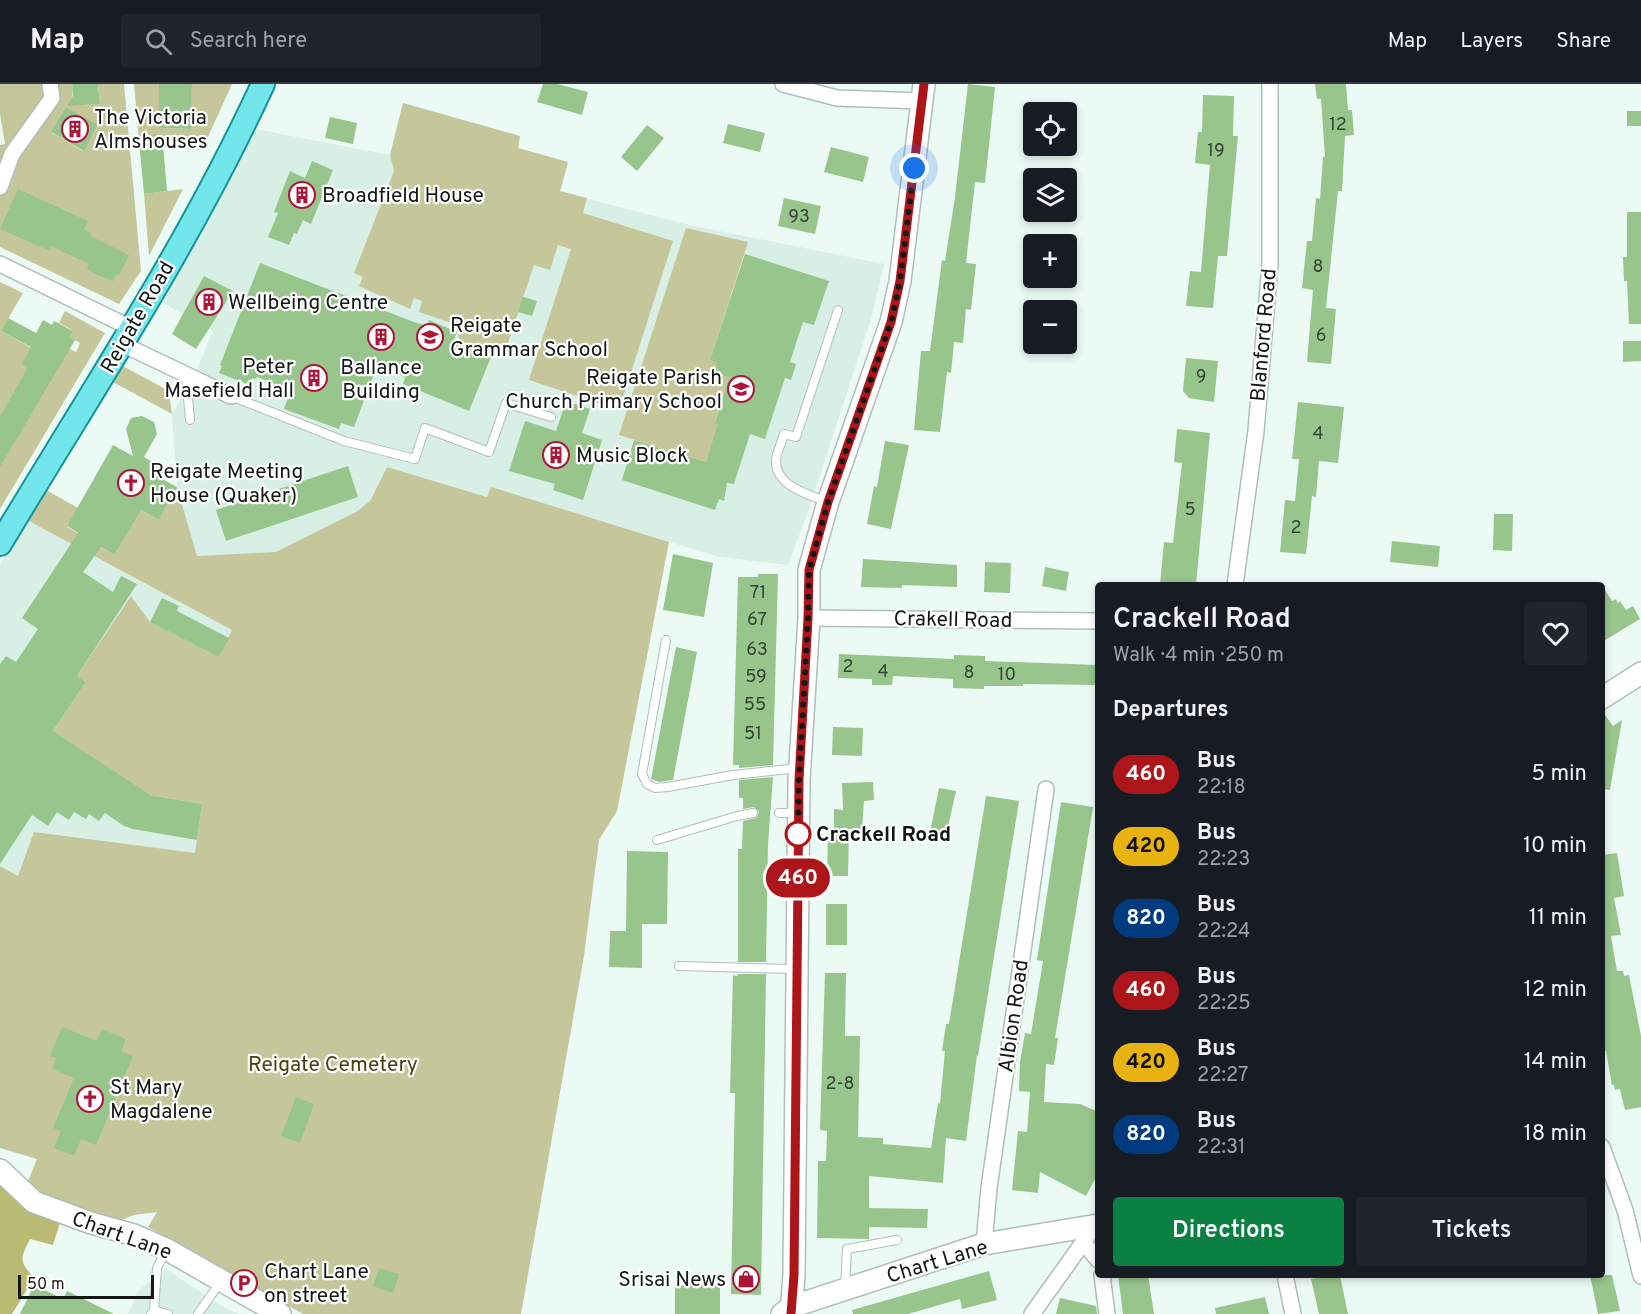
<!DOCTYPE html>
<html lang="en">
<head>
<meta charset="utf-8">
<style>
	body { margin:0; font-family:Overpass,sans-serif; background:#20242c; color:#f1f3f6; height:100vh; display:flex; flex-direction:column; font-size:22px; white-space:nowrap }
	* { box-sizing:border-box; margin:0 }
	p { font-size:20px; color:#9ea1a6 }
	.icon { flex:none; width:33px; height:33px; fill:none; stroke:currentColor; stroke-width:2; stroke-linecap:round; stroke-linejoin:round }
	.map { position:relative; flex:1; overflow:hidden }
	.details { position:absolute; left:1095px; top:498px; width:510px; height:696px; display:flex; flex-direction:column; background:#171b24; border-radius:6px; box-shadow:0 3px 9px #0003 }
	.details>* { flex:none }
	.badge { padding:0 12px; border-radius:20px; font-size:21px; line-height:39px }
	.fabs { position:absolute; left:1023px; top:18px; display:grid; gap:12px }
	.fabs a { display:grid; place-items:center; width:54px; height:54px; border-radius:6px; background:#171b24; box-shadow:0 3px 9px #0003; font-size:30px }
	.scale { position:absolute; left:18px; bottom:15px; width:136px; box-sizing:border-box; padding-left:6px; border:3px solid #131816; border-top:0; font-size:16px; line-height:21px; white-space:nowrap; color:#131816; -webkit-text-stroke:4px #fff; paint-order:stroke }
	.you { position:absolute; width:30px; height:30px; margin:-15px; border:4px solid #fff; border-radius:50%; background:#1a73e8; box-shadow:0 0 0 9px #1a73e833 }
	.map>.badge { position:absolute; translate:-50% -50%; box-shadow:0 0 0 3px #fff }
	h2 { padding:0 18px; font-size:22px; line-height:54px }
	.round { display:grid; place-items:center; flex:none; width:63px; height:63px; border-radius:6px; background:#20242c }
	.summary { display:flex; align-items:center; justify-content:space-between; height:102px; padding:0 18px }
	h1 { font-size:28px; font-weight:600; line-height:45px }
	.action { display:flex; gap:12px; margin-top:auto; padding:12px 18px }
	.action a { flex:1; height:69px; border-radius:6px; background:#0b8043; color:#fff; font-size:24px; font-weight:600; line-height:69px; text-align:center }
	.action a+a { background:#20242c; color:#f1f3f6 }
	ul { padding:0; list-style:none }
	li { display:flex; align-items:center; gap:18px; height:72px; padding:0 18px }
	li div { flex:1 }
	li b { display:block; font-size:22px }
	li em { font-style:normal }
	li .badge { min-width:66px; font-weight:700; text-align:center }
	header { display:flex; align-items:center; gap:36px; box-sizing:border-box; height:84px; padding:0 30px; background:#171b24; border-bottom:2px solid #363941 }
	header strong { font-size:28px }
	nav { display:flex; gap:33px; margin-inline-start:auto; font-size:21px }
	.search { width:420px; height:54px; background:#20242c; display:flex; align-items:center; gap:15px; box-sizing:border-box; padding:0 21px; border-radius:6px; color:#9ea1a6; font-size:22px }
	.map>svg:first-child { display:block }
	.built { fill:#d8efe6 }
	.green { fill:#c5c69a; fill-rule:evenodd }
	.forest { fill:#baba74 }
	.building { fill:#97c58c }
	.lines { fill:none; stroke-linecap:round; stroke-linejoin:round }
	.lane-casing { stroke:#b0beb9; stroke-width:10 }
	.street-casing { stroke:#b0beb9; stroke-width:18 }
	.secondary-casing { stroke:#b0beb9; stroke-width:24 }
	.primary-casing { stroke:#159399; stroke-width:26 }
	.lane { stroke:#fff; stroke-width:8 }
	.street { stroke:#fff; stroke-width:15 }
	.secondary { stroke:#fff; stroke-width:21 }
	.primary { stroke:#73e6ec; stroke-width:22 }
	.line-casing { stroke:#fff; stroke-width:14 }
	.line { stroke:#ac151a; stroke-width:9 }
	.walk { stroke:#131816; stroke-width:6; stroke-dasharray:0 10.8 }
	.stop-dot { fill:#fff; stroke:#ac151a; stroke-width:3 }
	.labels { text-anchor:middle; stroke-width:4.5; stroke-linejoin:round; paint-order:stroke }
	.number-label { font-size:18px; fill:#344334 }
	.poi-label { font-size:21px; fill:#131816; stroke:#fff; text-anchor:start }
	.street-label { font-size:21px; fill:#131816; stroke:#fff }
	.stop-label { font-size:21px; font-weight:bold; fill:#131816; stroke:#fff; text-anchor:start }
	.park-label { font-size:21px; fill:#43420a; stroke:#fff }
</style>
</head>
<body>
<header>
<strong>Map</strong>
<div class="search"><svg class="icon" aria-label="search" viewBox="0 0 24 24"><circle cx="10" cy="10" r="6"/><path d="M15 15l6 6"/></svg>Search here</div>
<nav><a>Map</a><a>Layers</a><a>Share</a></nav>
</header>
<div class="map">
<svg width="1641" height="1230" viewBox="0 0 1641 1230">
	<rect width="100%" height="100%" fill="#ecfaf5"/>
	<path class="built" d="M403,19L520,52L518,64L568,78L561,108L685,140L884,180L871,235L808,428L788,481L720,473L599,437L491,403L488,413L387,383L370,417L356,428L276,468L197,472L177,403L172,330L193,295L213,247L163,219L250,44L390,71Z
		M27,436L245,553L231,775L0,862V481Z
		M166,1185L220,1221L239,1230H128L138,1207Z"/>
	<path class="green" d="M0,0H72L73,21L100,20L98,0H124L141,187L119,220L0,163V61L5,60L0,30ZM66,23L98,42L83,67L52,49Z
		M134,0H159V44L190,45L192,0H232L202,66L163,64L145,51V56L139,57Z
		M403,19L520,52L518,64L568,78L560,107L587,114L583,129L673,157L619,326L529,296L571,165L558,161L550,186L534,181L506,265L495,262L491,273L461,261L458,251L460,242L419,228L422,217L414,214L410,225L359,202L363,193L354,189L394,87L390,71Z
		M183,105L149,172L144,110Z
		M686,144L748,158L710,276L717,279L729,293L715,338L734,345L711,364L706,378L619,351Z
		M0,198L23,209L1,247L37,267L68,264L76,268L80,259L69,253L72,246L59,239L65,227L105,249L0,425Z
		M121,281L169,307L172,330L111,297Z
		M387,383L487,413L491,403L669,458L617,727L599,756L584,872L521,1230H303L148,1143L157,1128L134,1131L114,1139L63,1125L26,1102L37,1075L0,1064V782L18,792L34,748L195,769L202,720L150,711L36,673L86,598L77,592L131,512L150,538L219,573L232,546L27,436L46,406L78,424L67,443L114,471L124,417L159,436L177,403L197,472L276,468L356,428L370,417Z"/>
	<path class="forest" d="M0,1095L61,1135L53,1161L30,1155C20,1175 19,1177 34,1194L12,1230H0Z"/>
	<path class="building" d="M72,0H98L100,20L67,22L73,12Z
		M159,0H192L191,45L159,44Z
		M543,0H557L588,8L582,31L537,18Z
		M968,0L995,3L985,99L975,98L966,179L976,180L971,226L966,225L963,259L954,258L951,289L947,288L940,348L914,346L921,267H930L942,176L945,177L955,113Z
		M1315,0H1346L1348,26H1352L1354,51L1345,52L1342,107H1338L1326,224L1336,225L1331,280L1307,278L1313,206L1302,204L1307,157H1312L1316,114L1320,115L1323,73H1325L1321,15H1317Z
		M1203,11L1234,12L1233,52H1238L1227,172H1218L1213,224L1186,222L1190,187L1201,188L1210,81L1195,79L1198,48H1202Z
		M66,23L98,41L84,67L51,48Z
		M1627,27H1641V42H1627Z
		M330,33L357,39L353,60L325,54Z
		M728,40L765,49L760,68L723,59Z
		M647,41L664,54L637,87L621,73Z
		M162,50L167,107L144,110L139,57L145,56V51Z
		M831,63L869,73L863,98L824,88Z
		M312,77L333,86L311,140L303,136L297,150L294,149L289,161L268,153L278,129L274,128L290,87L305,94Z
		M18,105L88,137L84,146L91,149L90,152L129,171L119,192L116,190L113,197L100,192L87,185L89,180L51,162L50,167L0,145Z
		M784,114L821,122L815,150L778,142Z
		M1627,128H1641V240H1629L1627,197H1624L1623,173H1627Z
		M745,170L829,197L814,241L803,238L790,278L796,280L791,296L785,294L765,355L750,350L734,400L727,399L724,417L719,415L715,426L622,396L634,356L706,378L718,340L715,339L729,293L714,288L717,279L710,276Z
		M260,179L414,238L427,242L429,236L457,248L453,258L491,273L469,327L403,300L405,293L377,282L354,343L341,339L339,345L284,325L291,306L257,293L256,295L253,294L250,301L219,289L222,282L220,281Z
		M204,192L233,207L196,265L172,250Z
		M523,213L537,217L532,232L518,228Z
		M8,234L36,249L43,236L52,241L54,237L73,247L69,253L75,256L0,383V333L28,283L22,280L31,263L1,247Z
		M1623,257H1641V277L1623,278Z
		M1186,274L1218,277L1214,318L1189,314L1183,307Z
		M566,317L590,325L582,349L602,356L583,416L553,406L555,400L509,387L525,337L556,347Z
		M1298,318L1344,323L1338,379L1319,377L1316,413L1312,412L1306,470L1280,468L1285,416L1295,417L1299,375H1292Z
		M142,332L154,338L157,350L144,373L166,386L162,395L177,403L159,436L141,426L114,471L101,463L83,488L113,508L121,492L137,500L77,592L86,598L53,647L150,711L202,720L197,756L133,745L124,742L105,729L99,737L89,730L86,735L74,728L69,736L57,728L48,742L32,731L0,780V580L6,572L16,578L38,545L22,534L78,449L67,442L113,361L133,372L126,345L131,334Z
		M1177,345L1210,349L1196,501L1160,500L1164,458L1173,459L1182,379L1174,378Z
		M885,357L909,361L891,445L867,440L874,402L877,403Z
		M348,382L358,413L226,457L216,426Z
		M1494,430H1513L1512,467L1493,466Z
		M1392,457L1440,462L1438,483L1390,478Z
		M673,470L713,479L704,533L663,526Z
		M863,475L957,481V503L902,501V504L861,503Z
		M985,478L1011,479L1010,509L984,508Z
		M1045,483L1069,488L1066,507L1042,502Z
		M758,490H778L773,681L739,684V681H733L738,493H758Z
		M1602,501L1612,517L1616,515L1618,519L1620,517L1626,526L1633,522L1640,535L1602,558Z
		M162,514L179,522L177,527L229,554L219,573L150,538Z
		M676,563L697,568L673,696L659,698L651,695Z
		M839,570L954,575V571L985,572V577L1098,581V601L1023,600V602H984V605L953,604V595L893,592L892,601H872V595L838,594Z
		M1602,627L1613,642L1622,636L1610,706L1602,705Z
		M833,643L863,644L862,672L832,671Z
		M773,693L768,760L766,878H738V765H742L743,737L756,734L759,728L754,723L743,725V714H739V696Z
		M873,698L874,716L864,717L862,745H849L848,792H827L828,750H834V725L843,726L842,699Z
		M939,704L956,707L946,752L930,748Z
		M986,712L1019,717L978,972L977,971L966,1057L946,1054L943,1099L869,1092V1124L928,1125L927,1144L869,1143V1155L817,1154L818,1077H826L827,1047L820,1046L825,889H846L845,952H860L858,1053L883,1054V1060L931,1064L938,1019L940,1020L945,967H942L946,940H949Z
		M1061,718L1093,723L1055,954H1058L1054,981L1046,980L1044,1018L1080,1020L1098,1028V1089L1086,1112L1040,1088L1038,1109L1012,1106L1018,1047L1027,1048L1030,1008L1019,1007L1020,978L1025,949L1031,950L1043,877L1037,876Z
		M627,767L668,768L667,840H642V884L609,883L610,847H626Z
		M1617,769L1624,812L1614,814L1621,851L1611,852L1617,887H1623L1624,892L1629,891L1641,952V1023L1625,1026L1620,1005L1615,1006L1614,1001H1612L1606,967L1602,968V771Z
		M826,820H847V861H826Z
		M738,890H766L761,1211L731,1210L735,1009H730L733,891L737,892Z
		M62,943L97,957L102,945L126,955L121,967L133,972L96,1061L81,1055L74,1072L54,1064L61,1047L53,1044L74,994L52,985L56,974L50,972Z
		M296,1013L314,1020L300,1059L281,1052Z
		M379,1184L399,1190L393,1209L373,1202Z
		M989,1187L997,1216L962,1225L960,1215L908,1230H853L852,1226Z
		M1118,1191H1148L1154,1230H1123Z
		M1332,1191H1340L1348,1230H1319L1311,1195Z
		M1590,1191H1612L1620,1227L1598,1230Z
		M34,1201L63,1215L67,1207L114,1230H20Z
		M675,1201H720V1230H675Z
		M1265,1213L1269,1230H1216L1215,1224Z
		M1060,1214L1096,1222L1097,1230H1056Z"/>
	<g class="lines">
		<defs>
			<path id="lane" d="M186,291L190,336
				M231,312L344,357L415,375L425,344L489,368L506,319L551,333
				M828,418C810,411 775,402 776,377C776,369 782,358 784,350L796,353L838,226
				M666,556L642,690L647,700L655,704L668,703L733,691L798,684
				M779,729H797
				M657,756L737,732L753,729
				M679,882L795,885
				M845,1205L847,1165L897,1156
				M154,1227L168,1230
				M151,1230L154,1227L157,1184L166,1166
				M198,1230L221,1197"/>
			<path id="street" d="M783,0L837,14L922,17
				M0,103L12,70L52,14L50,0
				M0,180L131,244
				M122,260L231,312
				M1235,501L1256,347L1270,180V0
				M809,534L1098,537
				M1602,1063L1625,1126L1641,1192
				M1083,1158L1098,1176
				M984,1160L989,1104L1046,705
				M1102,1191L1107,1230
				M1285,1191L1293,1230
				M1032,1230L1097,1139"/>
			<path id="secondary" d="M1602,614L1641,589
				M0,1086L34,1118L91,1139L134,1151L166,1165L280,1230
				M782,1230L791,1223L984,1160L1098,1141
				M791,1230L794,1191L799,696L809,534V486L828,418L891,238L900,197L924,0"/>
			<path id="primary" d="M0,460C91,308 189,161 263,0"/>
		</defs>
		<use href="#lane" class="lane-casing"/>
		<use href="#street" class="street-casing"/>
		<use href="#secondary" class="secondary-casing"/>
		<use href="#primary" class="primary-casing"/>
		<use href="#lane" class="lane"/>
		<use href="#street" class="street"/>
		<use href="#secondary" class="secondary"/>
		<use href="#primary" class="primary"/>
	</g>
	<g class="lines">
		<defs>
			<path id="line" d="M791,1230L794,1191L799,696L808,534L809,486L828,418L891,238L900,197L924,0"/>
		</defs>
		<use href="#line" class="line-casing"/>
		<use href="#line" class="line"/>
		<path class="walk" d="M798,750L799,696L808,534L809,486L828,418L891,238L900,197L914,84"/>
	</g>
	<defs>
		<symbol id="building-ring" viewBox="-11 -11 22 22"><circle r="9.5" fill="#fff" stroke="#ab153a" stroke-width="1.5"/><path d="M-4-6H4V6H1V3H-1V6H-4ZM-2.5-4.3h1.7v1.8h-1.7ZM.8-4.3h1.7v1.8H.8ZM-2.5-1h1.7V.8h-1.7ZM.8-1h1.7V.8H.8Z" fill="#ab153a"/></symbol>
		<symbol id="school-ring" viewBox="-11 -11 22 22"><circle r="9.5" fill="#fff" stroke="#ab153a" stroke-width="1.5"/><path d="M0-5L7-2L0 1L-7-2ZM-4 1L0 2.5L4 1V4Q0 6-4 4Z" fill="#ab153a"/></symbol>
		<symbol id="church-ring" viewBox="-11 -11 22 22"><circle r="9.5" fill="#fff" stroke="#ab153a" stroke-width="1.5"/><path d="M-1.2-6h2.4v3.5h3.3v2.4h-3.3V6h-2.4V-.1h-3.3v-2.4h3.3Z" fill="#ab153a"/></symbol>
		<symbol id="shop-ring" viewBox="-11 -11 22 22"><circle r="9.5" fill="#fff" stroke="#ab153a" stroke-width="1.5"/><path d="M-5-2.5h2.3a2.7 3.5 0 0 1 5.4 0H5L5.5 6h-11ZM-1.5-2.5h3a1.5 2.3 0 0 0-3 0Z" fill="#ab153a"/></symbol>
		<symbol id="parking-ring" viewBox="-11 -11 22 22"><circle r="9.5" fill="#fff" stroke="#ab153a" stroke-width="1.5"/><path d="M-3.5-5.5H1a3.5 3.5 0 0 1 0 7H-1V5.5H-3.5ZM-1-3.4V-.6H.8a1.4 1.4 0 0 0 0-2.8Z" fill="#ab153a"/></symbol>
	</defs>
	<g fill-rule="evenodd">
		<use href="#building-ring" x="60" y="30" width="30" height="30"/>
		<use href="#building-ring" x="287" y="96" width="30" height="30"/>
		<use href="#building-ring" x="194" y="203" width="30" height="30"/>
		<use href="#building-ring" x="366" y="238" width="30" height="30"/>
		<use href="#school-ring" x="415" y="238" width="30" height="30"/>
		<use href="#building-ring" x="299" y="279" width="30" height="30"/>
		<use href="#school-ring" x="726" y="290" width="30" height="30"/>
		<use href="#building-ring" x="541" y="356" width="30" height="30"/>
		<use href="#church-ring" x="116" y="384" width="30" height="30"/>
		<use href="#church-ring" x="75" y="1000" width="30" height="30"/>
		<use href="#shop-ring" x="731" y="1180" width="30" height="30"/>
		<use href="#parking-ring" x="229" y="1184" width="30" height="30"/>
	</g>
	<circle class="stop-dot" cx="798" cy="750" r="12"/>
	<g class="labels">
		<g class="number-label">
			<text x="1338" y="46">12</text>
			<text x="1216" y="72">19</text>
			<text x="799" y="138">93</text>
			<text x="1318" y="188">8</text>
			<text x="1321" y="257">6</text>
			<text x="1201" y="298">9</text>
			<text x="1318" y="355">4</text>
			<text x="1190" y="431">5</text>
			<text x="1296" y="449">2</text>
			<text x="758" y="514">71</text>
			<text x="757" y="541">67</text>
			<text x="757" y="571">63</text>
			<text x="848" y="588">2</text>
			<text x="883" y="593">4</text>
			<text x="969" y="594">8</text>
			<text x="1007" y="596">10</text>
			<text x="756" y="598">59</text>
			<text x="755" y="626">55</text>
			<text x="753" y="655">51</text>
			<text x="840" y="1005">2-8</text>
		</g>
		<g class="poi-label">
			<text x="94" y="40">The Victoria<tspan x="94" dy="24">Almshouses</tspan></text>
			<text x="322" y="118">Broadfield House</text>
			<text x="228" y="225">Wellbeing Centre</text>
			<text x="450" y="248">Reigate<tspan x="450" dy="24">Grammar School</tspan></text>
			<text x="294" y="289" text-anchor="end">Peter<tspan x="294" dy="24">Masefield Hall</tspan></text>
			<text x="381" y="290" text-anchor="middle">Ballance<tspan x="381" dy="24">Building</tspan></text>
			<text x="722" y="300" text-anchor="end">Reigate Parish<tspan x="722" dy="24">Church Primary School</tspan></text>
			<text x="576" y="378">Music Block</text>
			<text x="150" y="394">Reigate Meeting<tspan x="150" dy="24">House (Quaker)</tspan></text>
			<text x="110" y="1010">St Mary<tspan x="110" dy="24">Magdalene</tspan></text>
			<text x="264" y="1194">Chart Lane<tspan x="264" dy="24">on street</tspan></text>
			<text x="726" y="1202" text-anchor="end">Srisai News</text>
		</g>
		<g class="street-label">
			<text transform="translate(137 233) rotate(-60)" y="7">Reigate Road</text>
			<text transform="translate(1263 251) rotate(-85)" y="7">Blanford Road</text>
			<text transform="translate(953 535) rotate(1)" y="7">Crakell Road</text>
			<text transform="translate(1013 932) rotate(-82)" y="7">Albion Road</text>
			<text transform="translate(122 1151) rotate(20)" y="7">Chart Lane</text>
			<text transform="translate(937 1177) rotate(-17)" y="7">Chart Lane</text>
		</g>
		<g class="stop-label">
			<text x="816" y="757">Crackell Road</text>
		</g>
		<g class="park-label">
			<text x="333" y="987">Reigate Cemetery</text>
		</g>
	</g>
</svg>
<div class="fabs">
<a><svg class="icon" aria-label="locate" viewBox="0 0 24 24"><circle cx="12" cy="12" r="6"/><path d="M12 2v4M12 18v4M2 12h4M18 12h4"/></svg></a>
<a><svg class="icon" aria-label="layers" viewBox="0 0 24 24"><path d="M12 4l9 5-9 5-9-5zM3 14l9 5 9-5"/></svg></a>
<a>+</a>
<a>−</a>
</div>
<div class="scale">50 m</div>
<div class="you" style="left:914px;top:84px"></div>
<b class="badge" style="left:798px;top:794px;background:#ac151a;color:#fff">460</b>
<section class="details">
<div class="summary"><div><h1>Crackell Road</h1><p>Walk · 4 min · 250 m</p></div><a class="round"><svg class="icon" aria-label="heart" viewBox="0 0 24 24"><path d="M12 20l-8-8c-3-5 5-10 8-4 3-6 11-1 8 4z"/></svg></a></div>
<h2>Departures</h2>
<ul>
<li><span class="badge" style="background:#ac151a;color:#fff">460</span><div><b>Bus</b><p>22:18</p></div><em>5 min</em></li>
<li><span class="badge" style="background:#e8b210;color:#111">420</span><div><b>Bus</b><p>22:23</p></div><em>10 min</em></li>
<li><span class="badge" style="background:#003b80;color:#fff">820</span><div><b>Bus</b><p>22:24</p></div><em>11 min</em></li>
<li><span class="badge" style="background:#ac151a;color:#fff">460</span><div><b>Bus</b><p>22:25</p></div><em>12 min</em></li>
<li><span class="badge" style="background:#e8b210;color:#111">420</span><div><b>Bus</b><p>22:27</p></div><em>14 min</em></li>
<li><span class="badge" style="background:#003b80;color:#fff">820</span><div><b>Bus</b><p>22:31</p></div><em>18 min</em></li>
</ul>
<div class="action"><a>Directions</a><a>Tickets</a></div>
</section>
</div>
</body>
</html>
